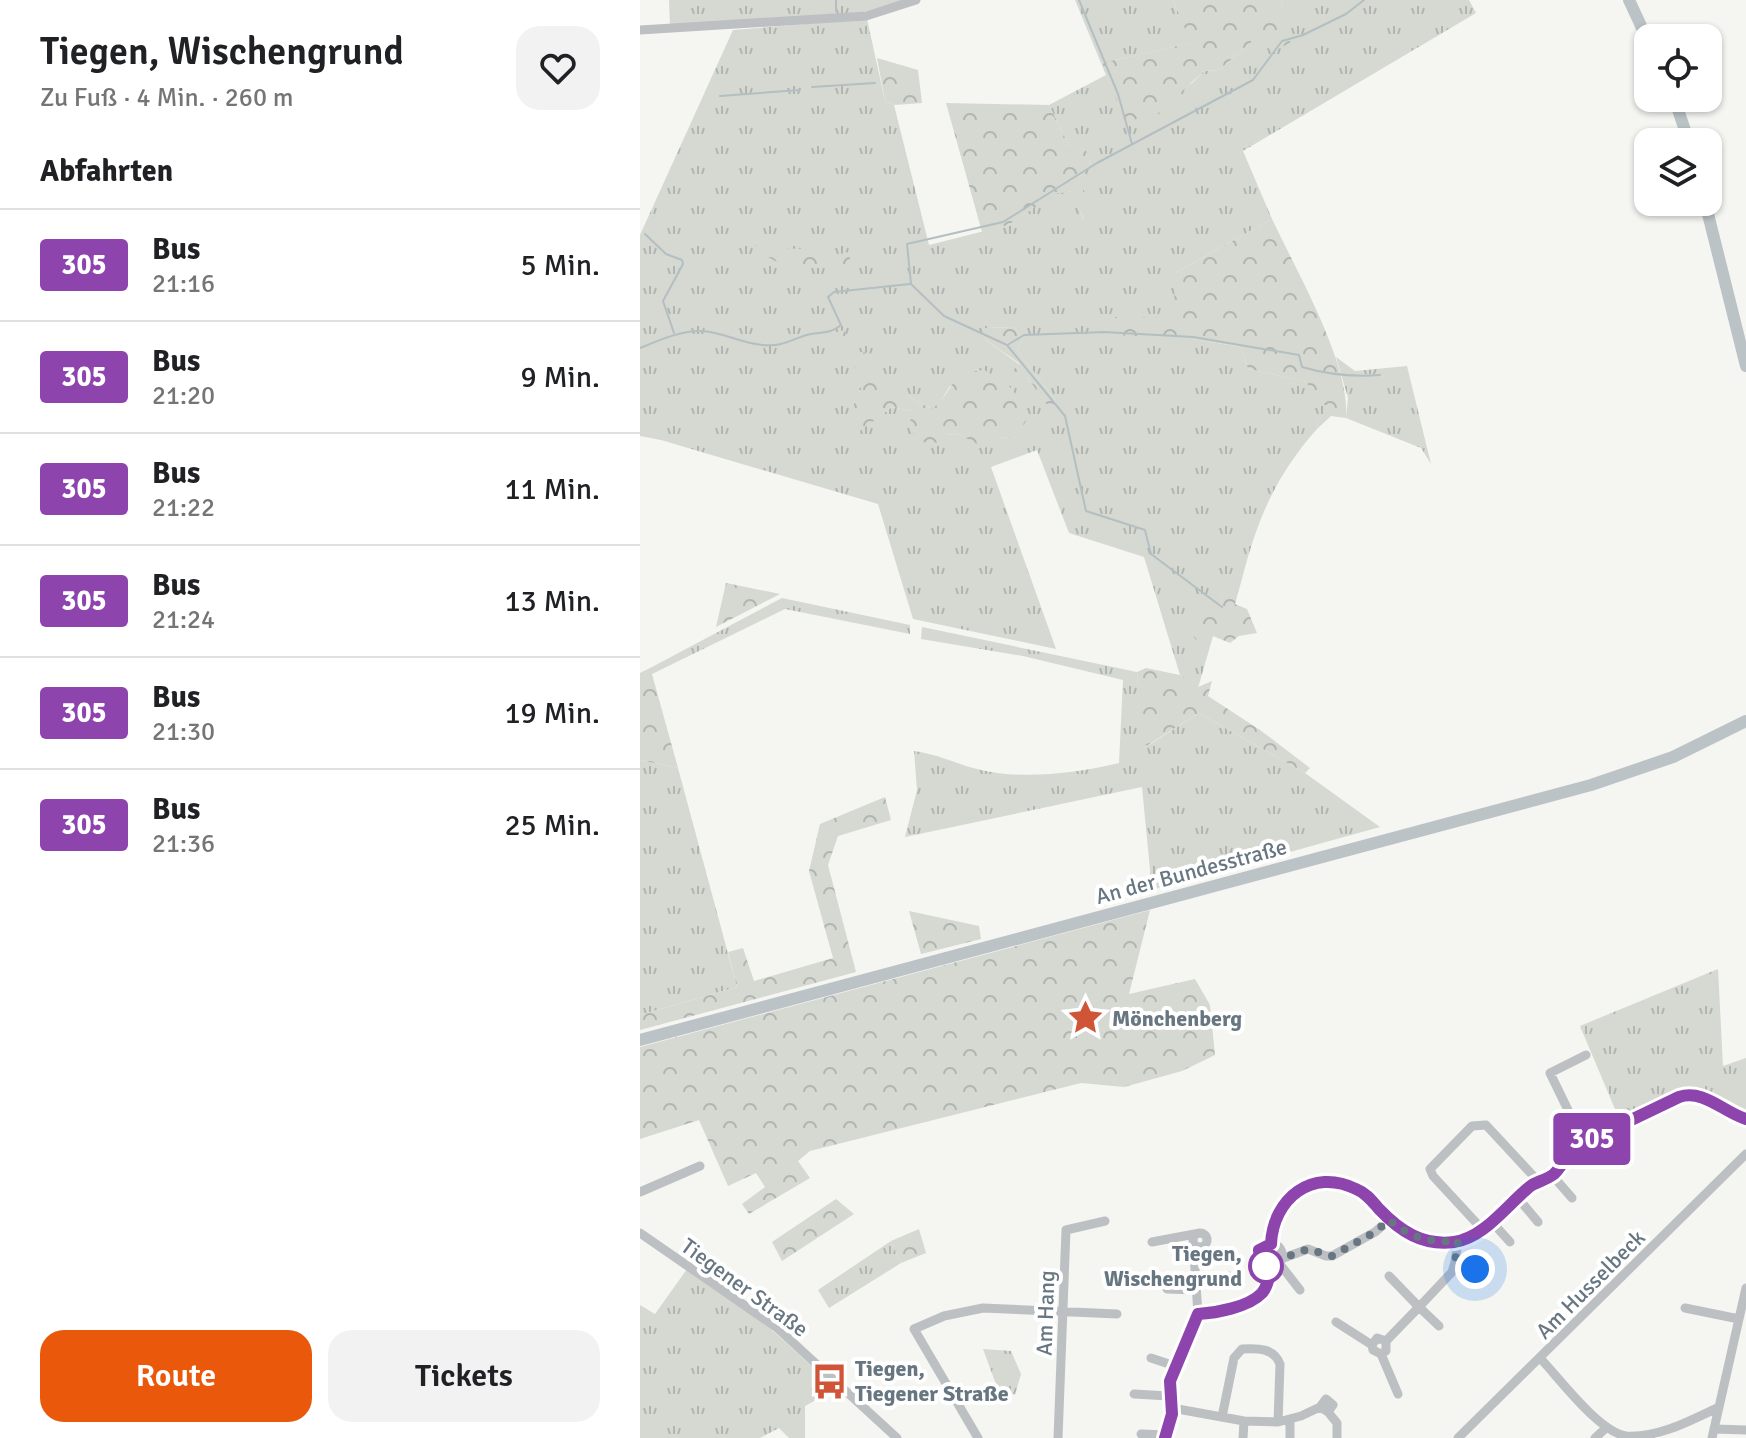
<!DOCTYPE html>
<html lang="de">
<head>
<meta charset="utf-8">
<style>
	body { margin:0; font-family:Signika,sans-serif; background:#f2f2f2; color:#202124; height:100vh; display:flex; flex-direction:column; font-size:30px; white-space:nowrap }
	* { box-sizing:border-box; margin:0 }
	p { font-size:26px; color:#757577 }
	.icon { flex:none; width:44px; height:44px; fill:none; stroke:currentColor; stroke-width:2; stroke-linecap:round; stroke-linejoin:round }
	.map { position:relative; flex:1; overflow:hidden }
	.details { display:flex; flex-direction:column; background:#fff; width:640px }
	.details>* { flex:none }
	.badge { padding:0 16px; border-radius:6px; font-size:28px; line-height:52px }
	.tools { position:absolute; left:994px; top:24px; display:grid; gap:16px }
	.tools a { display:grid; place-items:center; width:88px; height:88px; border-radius:16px; background:#fff; box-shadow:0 2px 6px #0004; font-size:40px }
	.you { position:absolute; width:40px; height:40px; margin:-20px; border:6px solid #fff; border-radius:50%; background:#1a73e8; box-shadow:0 0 0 12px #1a73e833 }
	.map>.badge { position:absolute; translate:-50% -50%; box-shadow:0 0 0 4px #fff }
	h2 { padding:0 40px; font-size:30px; line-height:72px }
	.round { display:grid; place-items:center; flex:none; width:84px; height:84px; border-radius:24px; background:#f2f2f2 }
	.head { display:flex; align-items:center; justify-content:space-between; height:136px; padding:0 40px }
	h1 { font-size:38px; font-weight:600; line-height:60px }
	.action { display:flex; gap:16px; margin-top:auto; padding:16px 40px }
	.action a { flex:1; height:92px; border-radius:24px; background:#ea580c; color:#fff; font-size:32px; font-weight:600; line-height:92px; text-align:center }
	.action a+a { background:#f2f2f2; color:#202124 }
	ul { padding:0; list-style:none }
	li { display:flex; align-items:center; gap:24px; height:112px; padding:0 40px; border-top:2px solid #e0e0e0 }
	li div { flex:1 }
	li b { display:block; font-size:30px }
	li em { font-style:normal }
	li .badge { min-width:88px; font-weight:700; text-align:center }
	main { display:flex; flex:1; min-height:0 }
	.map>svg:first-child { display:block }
	.grass { fill:url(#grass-tufts); fill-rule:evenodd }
	.forest { fill:url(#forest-crowns) }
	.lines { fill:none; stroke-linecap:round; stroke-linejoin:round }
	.stream { stroke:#b3bfc2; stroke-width:2 }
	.minor { stroke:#bcc0c3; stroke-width:9 }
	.major { stroke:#bcc3c7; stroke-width:12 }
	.line-casing { stroke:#fff; stroke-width:18 }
	.line { stroke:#8e44ad; stroke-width:12 }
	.walk { stroke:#677680; stroke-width:8; stroke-dasharray:0 14.4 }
	.stop-dot { fill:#fff; stroke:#8e44ad; stroke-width:4 }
	.labels { text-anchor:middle; stroke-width:8; stroke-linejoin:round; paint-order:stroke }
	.street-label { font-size:22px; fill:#677680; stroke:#fff }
	.poi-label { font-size:22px; font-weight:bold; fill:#677680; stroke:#fff; text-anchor:start }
	.stop-label { font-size:22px; font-weight:bold; fill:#677680; stroke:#fff; text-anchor:end }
</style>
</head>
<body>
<main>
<section class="details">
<div class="head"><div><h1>Tiegen, Wischengrund</h1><p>Zu Fuß · 4 Min. · 260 m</p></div><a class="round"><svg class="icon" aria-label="heart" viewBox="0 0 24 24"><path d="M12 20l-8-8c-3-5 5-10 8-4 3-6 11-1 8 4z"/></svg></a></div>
<h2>Abfahrten</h2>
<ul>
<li><span class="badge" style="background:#8e44ad;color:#fff">305</span><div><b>Bus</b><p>21:16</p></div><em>5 Min.</em></li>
<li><span class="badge" style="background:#8e44ad;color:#fff">305</span><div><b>Bus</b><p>21:20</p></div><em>9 Min.</em></li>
<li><span class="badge" style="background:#8e44ad;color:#fff">305</span><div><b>Bus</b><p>21:22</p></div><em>11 Min.</em></li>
<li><span class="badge" style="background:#8e44ad;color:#fff">305</span><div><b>Bus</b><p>21:24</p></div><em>13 Min.</em></li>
<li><span class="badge" style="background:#8e44ad;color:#fff">305</span><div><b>Bus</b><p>21:30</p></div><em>19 Min.</em></li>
<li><span class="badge" style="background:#8e44ad;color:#fff">305</span><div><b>Bus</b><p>21:36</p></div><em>25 Min.</em></li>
</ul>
<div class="action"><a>Route</a><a>Tickets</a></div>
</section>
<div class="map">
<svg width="1106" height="1438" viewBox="0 0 1106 1438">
	<defs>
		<pattern id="grass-tufts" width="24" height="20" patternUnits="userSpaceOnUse" patternTransform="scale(2)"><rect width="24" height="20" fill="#d5d9d2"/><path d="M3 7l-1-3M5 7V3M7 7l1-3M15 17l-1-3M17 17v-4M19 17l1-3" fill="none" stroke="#b1b5b0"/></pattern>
		<pattern id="forest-crowns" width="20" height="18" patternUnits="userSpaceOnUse" patternTransform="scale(2)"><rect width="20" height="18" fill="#d5d9d2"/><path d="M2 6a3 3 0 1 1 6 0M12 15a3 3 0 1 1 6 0" fill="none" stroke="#b1b5b0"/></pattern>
	</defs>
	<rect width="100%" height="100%" fill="#f5f5f2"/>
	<path class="grass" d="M29,0H264L223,12L30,27Z
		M435,0H533L552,43L461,63Z
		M643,0H829L836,13L603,151L632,219L535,273L553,339L601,347L608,369L668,382L689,405L678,422L677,429C637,474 618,517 603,575L577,582L583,598L576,615L573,636L558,688L540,675L504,557L429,533L397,450L351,467L416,649L273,619L238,504L21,440L0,436V235L93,30L227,19L245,101L254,105L289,245L368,225L415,193L433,191L444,221L439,177L451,164L444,149L429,146L409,105L466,75L486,121L552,83L564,71L579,70L619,35L640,11ZM374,327L383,339L377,350L416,401L410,408L386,376L382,382L373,371L380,365L343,338L345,328ZM258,385L271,398L292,409L299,404L310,386L376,437L358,438L345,447L318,434L305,435L271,411L252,407L238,417L210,425L219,391Z
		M696,357L715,371L767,366L791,464L781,448L706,418L708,398Z
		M142,598L270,625V634L145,609L12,674V667Z
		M282,627L497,672L502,745H509L559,713L665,773L740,827L512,890L502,787L265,837L277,790L274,751C298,754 318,765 341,770C384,780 436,773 479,763L483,680L383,656L281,639Z
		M0,760L38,768L97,987L0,1015Z
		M1078,969L1083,1066L1106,1058V1113C1089,1113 1077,1099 1061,1093C1041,1084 999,1111 980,1121L940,1026Z
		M251,1241L261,1263L189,1308L178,1290Z
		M47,1269L122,1321L197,1389L165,1406V1438H149L139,1428L120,1438H0V1305L15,1314Z
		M343,1349L371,1351L381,1374L375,1395L357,1387Z"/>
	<path class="forest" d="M533,0H643L640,11L652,14L650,43L632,52L618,36L579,70L564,71L515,116L485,121L461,63L551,43Z
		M237,58L278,70L282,103L254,105L245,101Z
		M306,103L409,105L429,146L445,148L451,165L439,177L454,218L445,222L432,191L415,194L368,225L342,232Z
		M632,219C656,270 711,365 706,418L691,416L677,429L678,422L688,406L673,401L667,382L608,369L601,347L553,339L475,335L469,317L534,318L535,273Z
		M122,241L144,248L176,250L189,258L207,252L212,263L194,268H147L113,248Z
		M374,327L383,339L377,350L416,401L410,409L387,377L382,383L372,371L380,364L343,338L344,328Z
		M204,330L214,351L234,354L236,365L219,372L187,335Z
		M344,370C373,386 376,389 386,421L376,437L358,438L345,448L318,434L305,435L303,443L279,442L270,428L271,411L252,407L220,431L210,425C216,394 216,382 250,376L271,398L292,409C315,391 307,373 344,370Z
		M603,575L595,604L607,609L617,633L599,636L590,643L573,636L562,643L555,639L545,615L568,603L576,614L583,598L576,581Z
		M86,583L140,594L76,627Z
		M12,667V674L38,768L0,760V673Z
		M506,668L540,675L558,687L572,681L568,696L620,730L670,768L665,773L559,713L508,745H501L497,672Z
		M245,797L251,820L198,836L188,865L216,972L0,1030V1015L97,987L88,952L103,948L114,981L193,958L169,871L180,824Z
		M510,910L489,994L555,979L570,1005L575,1055L542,1071L484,1087L441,1083L170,1151L158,1161L170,1178L109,1214L102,1204L125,1187L116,1173L88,1186L59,1120L0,1139V1047Z
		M269,911L339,926L341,939L281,954Z
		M196,1199L214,1214L142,1261L132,1242Z
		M279,1229L286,1253L261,1263L251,1241Z"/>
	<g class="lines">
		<path class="stream" d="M196,0V11
			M439,0L478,94L492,144
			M172,87L235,83
			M80,96L160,90
			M5,234L26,254L42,260L43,264L23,301L34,333
			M369,344L384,335L464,332L553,337L659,355L662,367C689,375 713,377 740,375
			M0,348C20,340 39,331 61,331C86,332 110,348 135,345C147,344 159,336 171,334C183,332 192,333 201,325L188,297L194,292L270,284
			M582,607L511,554L505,530L446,511L425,416L367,345L304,316L271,284L267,244L363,222L457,163L613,80L642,41L663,35L706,14L724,0"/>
		<path class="minor" d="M0,30L226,16L276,0
			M944,1143L910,1073L946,1055
			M912,1175L932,1198
			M0,1192L60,1166
			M877,1197L898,1222
			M852,1222L870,1242
			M842,1229L793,1176L790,1169L832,1126L846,1125L898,1181
			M0,1233L136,1327L257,1438
			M553 1240a7 7 0 1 1 14 0a7 7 0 1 1-14 0Z
			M818,1241L815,1262L835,1269L845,1279
			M512,1242L560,1233
			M618 1255a12 12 0 1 1 24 0a12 12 0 1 1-24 0Z
			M631,1244C633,1200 673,1167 716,1189C725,1193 732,1201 739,1209C760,1231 782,1246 814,1242C844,1238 864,1206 887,1189C895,1183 907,1180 913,1174C922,1165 927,1154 937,1146L1039,1097C1064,1089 1083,1112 1106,1119
			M641,1259L668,1249L686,1256H692L735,1232L749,1220
			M639,1263L660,1290
			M749,1276L779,1307L812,1272L815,1262
			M556,1284L589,1276
			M527,1289L556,1290
			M1045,1308L1099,1319
			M558,1314C577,1313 608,1307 622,1292C628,1286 629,1276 631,1267
			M696,1322L732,1345
			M746,1341L737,1338L732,1345L733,1350L741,1354L746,1351V1341L779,1307L799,1326
			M741,1354L758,1394
			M511,1358L535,1366
			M900,1358C920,1379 958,1431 986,1436C1018,1438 1052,1420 1079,1407
			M494,1394L529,1396
			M532,1408L604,1421L638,1422L661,1416L680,1407L686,1399L693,1405L688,1412L680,1407
			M688,1412L697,1423V1438
			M582,1417L594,1358L602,1349C618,1348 634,1348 640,1364L638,1422
			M1075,1429L1106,1430
			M501,1434L525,1435
			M338,1438L274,1329L304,1316L343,1308L477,1314
			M418,1438L426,1230L465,1221
			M525,1438L532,1414L530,1381L558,1314L553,1239
			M603,1438L604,1421
			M650,1438V1421
			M818,1438L1106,1154
			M955,1438L966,1428
			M1072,1438L1106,1288"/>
		<path class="major" d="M989,0L1008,41
			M1034,98L1049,142
			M1065,202L1106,366
			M0,1040L951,785L1033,757L1106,721"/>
	</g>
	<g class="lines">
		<defs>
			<path id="line" d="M525,1438L532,1414L530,1381L558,1314C576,1313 609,1307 622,1293C628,1286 629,1276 631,1267L621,1263L619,1250L631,1244C633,1199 672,1167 716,1189C726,1193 732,1201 739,1209C760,1231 782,1246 814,1242C845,1238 868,1203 892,1185C899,1181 908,1179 914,1174C923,1165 927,1154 937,1146L1039,1097C1064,1089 1083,1112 1106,1119"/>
		</defs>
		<use href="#line" class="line-casing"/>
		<use href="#line" class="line"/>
		<path class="walk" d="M626,1266H635L641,1259L668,1249L692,1256L735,1232L749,1220C771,1238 789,1243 818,1241L815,1262L835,1269"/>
	</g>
	<defs>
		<symbol id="sight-bare" viewBox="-9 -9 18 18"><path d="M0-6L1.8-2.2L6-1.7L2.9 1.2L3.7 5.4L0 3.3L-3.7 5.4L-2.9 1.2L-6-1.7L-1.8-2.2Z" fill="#d05537" stroke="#fff" stroke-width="2.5" paint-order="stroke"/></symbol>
		<symbol id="bus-bare" viewBox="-9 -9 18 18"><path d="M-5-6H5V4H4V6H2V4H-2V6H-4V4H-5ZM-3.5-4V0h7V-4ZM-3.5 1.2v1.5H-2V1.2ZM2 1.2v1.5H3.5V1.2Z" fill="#d05537" stroke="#fff" stroke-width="2.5" paint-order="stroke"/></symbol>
	</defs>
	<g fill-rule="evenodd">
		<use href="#sight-bare" x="420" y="992" width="51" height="51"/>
		<use href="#bus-bare" x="164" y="1356" width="51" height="51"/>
	</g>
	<circle class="stop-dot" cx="626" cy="1266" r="16"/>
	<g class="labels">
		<g class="street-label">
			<text transform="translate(551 871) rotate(-15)" y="8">An der Bundesstraße</text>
			<text transform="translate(950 1284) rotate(-45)" y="8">Am Husselbeck</text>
			<text transform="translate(105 1287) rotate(36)" y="8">Tiegener Straße</text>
			<text transform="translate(405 1313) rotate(-88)" y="8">Am Hang</text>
		</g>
		<g class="poi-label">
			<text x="472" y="1026">Mönchenberg</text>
			<text x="215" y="1376">Tiegen,<tspan x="215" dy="25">Tiegener Straße</tspan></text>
		</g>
		<g class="stop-label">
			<text x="602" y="1261">Tiegen,<tspan x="602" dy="25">Wischengrund</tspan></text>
		</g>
	</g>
</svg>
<div class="tools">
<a><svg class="icon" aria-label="locate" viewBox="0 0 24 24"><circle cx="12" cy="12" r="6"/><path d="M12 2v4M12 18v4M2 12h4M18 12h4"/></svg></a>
<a><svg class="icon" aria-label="layers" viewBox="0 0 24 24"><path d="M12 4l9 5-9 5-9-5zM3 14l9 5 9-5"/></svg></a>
</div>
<div class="you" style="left:835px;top:1269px"></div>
<b class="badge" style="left:952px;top:1139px;background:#8e44ad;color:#fff">305</b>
</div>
</main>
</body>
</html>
